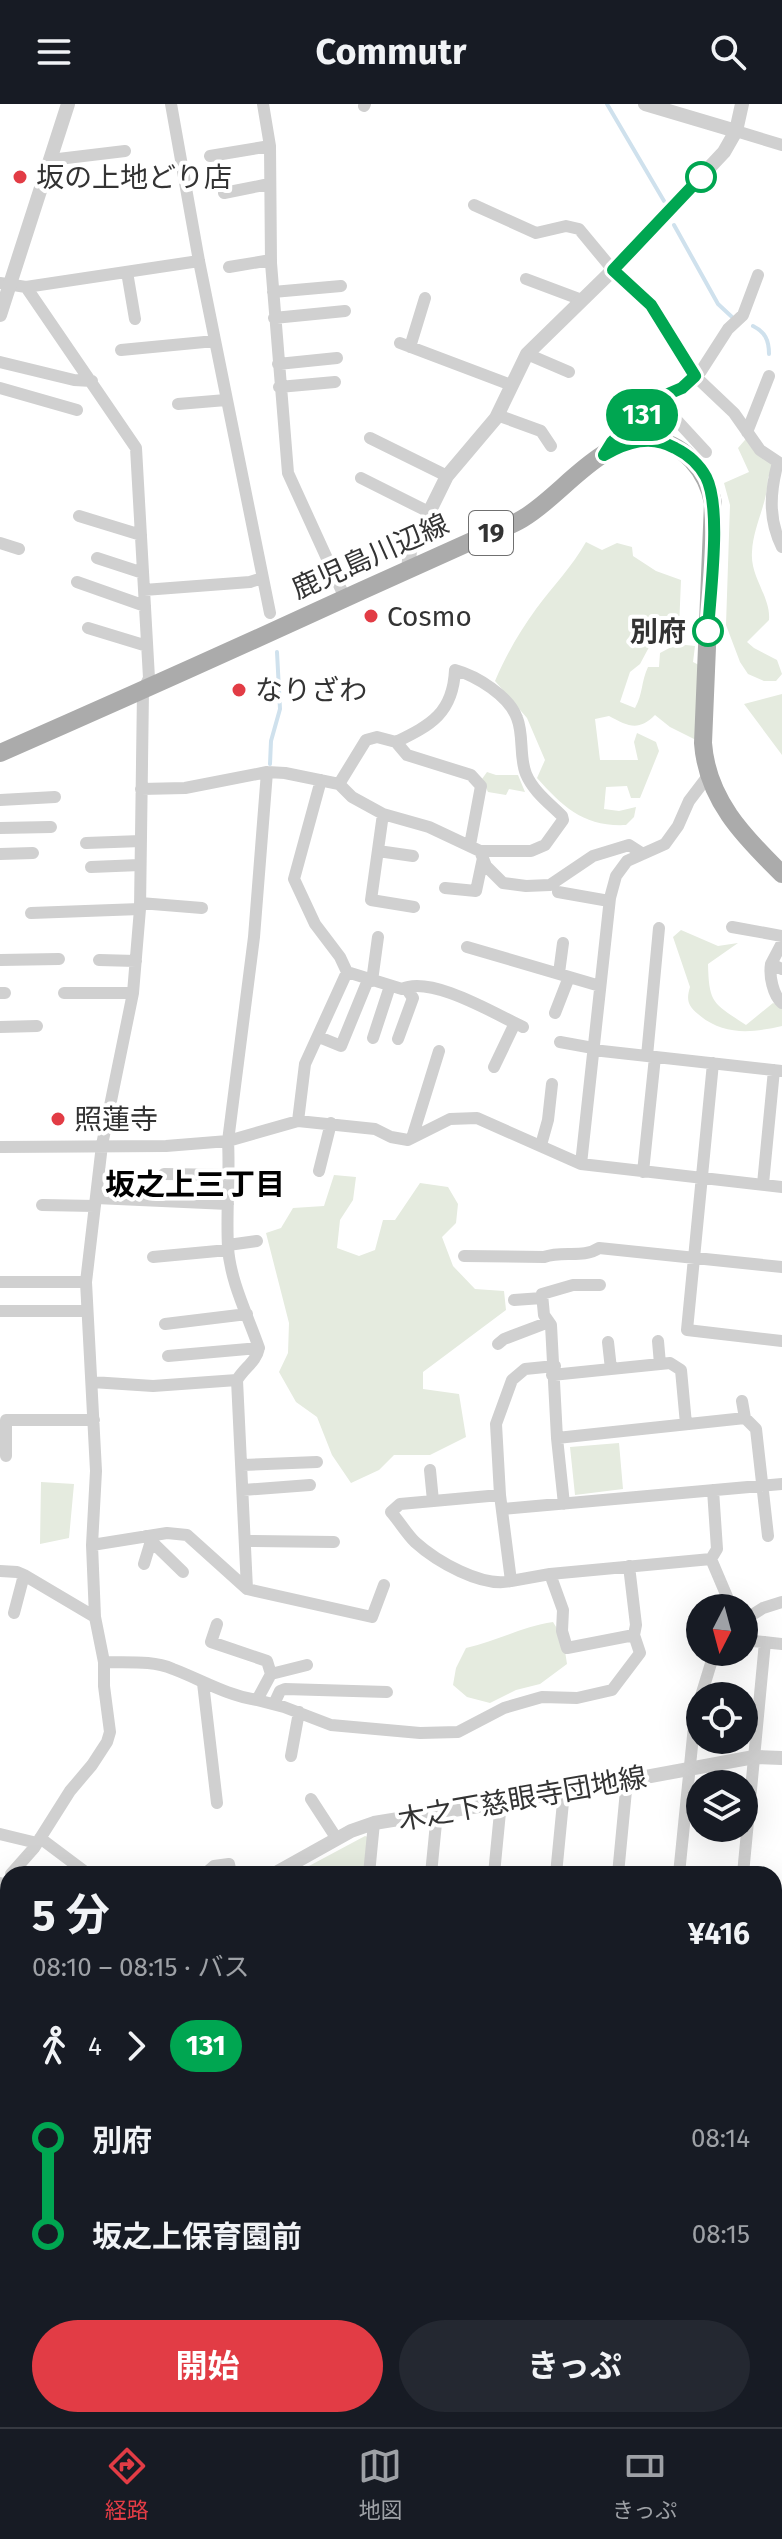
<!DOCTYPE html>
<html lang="ja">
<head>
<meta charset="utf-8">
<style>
	body { margin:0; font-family:"Fira Sans","Noto Sans JP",sans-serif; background:#242831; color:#f1f3f6; height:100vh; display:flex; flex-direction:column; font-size:30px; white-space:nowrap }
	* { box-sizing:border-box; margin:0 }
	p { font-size:26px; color:#9ea1a6 }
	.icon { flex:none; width:44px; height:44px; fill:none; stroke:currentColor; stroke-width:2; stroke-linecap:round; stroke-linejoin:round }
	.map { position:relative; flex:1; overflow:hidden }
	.panel { position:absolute; left:0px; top:1762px; width:782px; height:562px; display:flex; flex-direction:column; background:#171b24; border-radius:24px 24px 0 0; box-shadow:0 8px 32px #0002 }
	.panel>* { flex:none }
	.badge { padding:0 16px; border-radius:26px; font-size:28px; line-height:52px }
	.needle { width:52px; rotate:186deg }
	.tools { position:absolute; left:686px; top:1490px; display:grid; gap:16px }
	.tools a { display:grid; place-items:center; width:72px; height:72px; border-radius:50%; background:#171b24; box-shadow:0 8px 32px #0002; font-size:40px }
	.map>.badge { position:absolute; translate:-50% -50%; box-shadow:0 0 0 4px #fff }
	.legs { display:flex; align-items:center; gap:12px; height:88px; padding:0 32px; font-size:26px }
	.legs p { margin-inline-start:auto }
	.headline { display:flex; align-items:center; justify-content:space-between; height:136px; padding:0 32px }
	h1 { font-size:44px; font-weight:700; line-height:60px }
	.button { display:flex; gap:16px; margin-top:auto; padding:16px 32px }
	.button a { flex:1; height:92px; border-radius:48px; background:#e23c45; color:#fff; font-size:32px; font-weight:700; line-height:92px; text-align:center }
	.button a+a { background:#242831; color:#f1f3f6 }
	ul { padding:0 32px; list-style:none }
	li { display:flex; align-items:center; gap:28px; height:96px; font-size:30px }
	li i { display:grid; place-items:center; width:12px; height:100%; margin:0 10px; background:currentColor }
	li i::after { content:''; width:20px; height:20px; margin:-10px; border:6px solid; border-radius:50%; background:#171b24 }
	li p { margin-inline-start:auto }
	li:first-child i { background:linear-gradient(#0000 50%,currentColor 0) }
	li:last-child i { background:linear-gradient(currentColor 50%,#0000 0) }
	header { display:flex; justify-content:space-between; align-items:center; height:104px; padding:0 32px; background:#171b24; font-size:36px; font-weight:700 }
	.tab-bar { display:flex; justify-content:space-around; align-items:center; height:112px; border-top:2px solid #363941; background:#171b24; font-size:22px; color:#9ea1a6 }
	.tab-bar a { display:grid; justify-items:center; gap:4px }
	.tab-bar .selected { color:#e23c45 }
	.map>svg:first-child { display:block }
	.green { fill:#e5ebdf }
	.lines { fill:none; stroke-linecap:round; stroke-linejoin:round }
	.stream { stroke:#cfe1ed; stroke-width:4 }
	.river { stroke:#cfe1ed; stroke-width:22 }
	.minor { stroke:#d0d0d0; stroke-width:12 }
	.tertiary { stroke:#d0d0d0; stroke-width:14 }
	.primary { stroke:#ababab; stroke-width:18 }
	.line-1-casing { stroke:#fff; stroke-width:18 }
	.line-1 { stroke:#00a651; stroke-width:12 }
	.poi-dot { fill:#e23c45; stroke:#fff; stroke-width:3 }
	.stop-1-dot { fill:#fff; stroke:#00a651; stroke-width:4 }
	.labels { text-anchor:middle; stroke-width:8; stroke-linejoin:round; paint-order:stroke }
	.shield { fill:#fff; stroke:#707070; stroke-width:2 }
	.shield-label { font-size:26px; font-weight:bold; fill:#333 }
	.poi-label { font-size:28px; fill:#333; stroke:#fff; text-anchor:start }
	.street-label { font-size:28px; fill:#333; stroke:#fff }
	.stop-label { font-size:28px; font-weight:bold; fill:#333; stroke:#fff; text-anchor:end }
	.neighbourhood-label { font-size:30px; font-weight:bold; fill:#000; stroke:#fff }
</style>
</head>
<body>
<header><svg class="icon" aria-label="menu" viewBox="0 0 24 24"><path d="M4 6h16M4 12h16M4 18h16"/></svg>Commutr<svg class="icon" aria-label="search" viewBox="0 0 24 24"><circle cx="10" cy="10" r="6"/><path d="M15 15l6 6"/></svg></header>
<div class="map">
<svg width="782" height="2323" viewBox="0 0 782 2323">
	<rect width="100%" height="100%" fill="#fff"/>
	<path class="green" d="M751,329L770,353L776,366L768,373C768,399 753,422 752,448C750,473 771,493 769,516L747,538L754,544L777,556L782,570L776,577H764L748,570L740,558L726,521L730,401L724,379L749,368L738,344Z
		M586,438L602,446L617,439L632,443L633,452L656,467L681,476L679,524L655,532L640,560L630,568L620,598L635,604C643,590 641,578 648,563H659L660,549L677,540L695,542L693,558L699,561L696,636L670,623L655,611C638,628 628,622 609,612L595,615L600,656H638L634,638L637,629L656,638L659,647L640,694H631L627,682L606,683L604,705L619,707L636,703L634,713L626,721C584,723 563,703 537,674L545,656L527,614L495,577C506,551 520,527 536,505C553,482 572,463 586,438Z
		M782,590V651L744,600Z
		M487,668L496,671H518L525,688L509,685L506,691L488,688L482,675Z
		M681,826L718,842L738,839L708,860C709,900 713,899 746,921L773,899L782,903V922C752,929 723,932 698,910C688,902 686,896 690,883L673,833Z
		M334,1071L356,1073L353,1096L340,1116L337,1144L359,1152L375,1146L383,1116H395L420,1079L448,1083L458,1100L456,1119L442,1133L453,1162L475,1185L504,1187L506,1206L423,1268V1285L459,1290L466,1333L430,1351H394L379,1366L351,1379L332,1351L317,1313L296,1298L279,1268L288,1249L289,1219L266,1129L281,1124L293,1104L324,1102Z
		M619,1339L623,1385L575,1391L570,1343Z
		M41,1378L74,1380L69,1434L40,1440Z
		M553,1518L563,1534L567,1560L540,1580L516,1586L490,1599L467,1593L453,1581L456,1564L466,1544C497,1537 521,1523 553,1518Z
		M365,1732L368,1733L365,1770H294Z
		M774,1975L782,1976V2323H556L551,2316H774Z
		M154,2316H337L339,2323H154Z
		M381,2316H516L522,2323H385Z"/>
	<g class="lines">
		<path class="stream" d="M607,0L664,97
			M674,121L718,200L732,213
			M753,222C765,228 769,236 769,250
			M270,660L271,637L280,605L277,548"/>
		<path class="river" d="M355,2316L363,2323
			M534,2316L538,2323"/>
		<path class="minor" d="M171,0L199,157L270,509
			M263,0L270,42L271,159L288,369L345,494
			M364,2L365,0
			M736,27L782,41
			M210,52L270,42
			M50,56L125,47
			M224,89L269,80
			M474,101L536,129L566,122L579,125L613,166L651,201L695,272L734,309L760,346L778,358C770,388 768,415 782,443
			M229,163L271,156
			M127,168L135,215
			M526,175L582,196
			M0,179L26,183L136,344L149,574L143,587L140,805L133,889L102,1041L86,1178L96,1367L92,1441L95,1513L104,1558V1582L110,1628L107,1638L92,1661L70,1687L34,1744L11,1770
			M26,183L199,157
			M273,188L341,182
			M274,214L345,207
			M400,239L511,281
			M410,243L425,194
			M121,246L215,237
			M527,250L569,268
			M0,258L74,276L92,277
			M278,260L337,254
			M279,283L335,278
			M0,284L77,306
			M659,297L706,348
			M178,300L226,296
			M497,311L541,327L551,342
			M747,328L769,272
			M370,334L447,372
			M608,345L631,319L668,290L682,284L701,267L728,225L743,211L758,171
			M361,374L429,408
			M79,412L141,431
			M0,439L19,445
			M97,454L143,469
			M77,478L145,502
			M144,486L250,478L262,474
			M88,524L147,542
			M321,676L294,775L315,820L340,853L347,868L402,885C431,871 495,910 523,923
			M339,680L366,636L377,633L396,638L407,651L471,671L481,682L470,741
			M141,685L185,684L267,668L285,669L339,680L352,693L383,710L429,723L480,747H531L545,741L563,716L562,712C549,699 533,687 526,670C519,653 524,631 517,614C509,592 477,572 455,566C453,609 431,621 396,638
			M0,696L55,693
			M383,710L371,796L414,803
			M0,724L51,723
			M86,739L141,737
			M378,747L413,752
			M480,747L486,762L503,779L526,782L550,781L593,752L629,741L643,750
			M0,750L33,749
			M91,763L140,761
			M445,784L476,787L483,754
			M558,788L609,797
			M140,799L202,804
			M31,809L140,805
			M732,823L782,832
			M782,839L771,860L782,865
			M467,843L600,882
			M0,856L59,855
			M99,856L136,857
			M771,860C769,872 773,891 782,899
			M559,869L563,839
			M372,877L378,833
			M0,889H5
			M64,889H133
			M555,909L569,873
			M0,923L37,922
			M319,933L341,942L368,876
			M373,934L390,882
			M398,935L413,894L406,884
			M560,938L593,944
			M593,946L782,967
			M647,952L659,824
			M713,959L687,1226L782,1237
			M494,963L515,919
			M298,1017L305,960L347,868
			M412,1034L439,947
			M541,1041L548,1016L552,980
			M0,1043L166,1042L228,1037L298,1017L375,1025L391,1033L408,1036L450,1015L477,1014L581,1060L782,1083
			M581,1060L610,794L616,772L627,757L665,740L678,722L689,697L708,672
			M319,1067L331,1019
			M643,1068L655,953
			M164,1070L230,1071
			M763,1080L774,966
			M96,1094L228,1100
			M42,1101L95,1102
			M228,1141L257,1137
			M464,1152L544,1153C563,1146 583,1155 599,1144L782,1163
			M153,1153L228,1146
			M0,1178H86
			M514,1196L542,1194
			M0,1207H87
			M165,1220L247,1210
			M658,1237L660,1260
			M608,1238L611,1265
			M498,1240L504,1235L549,1218
			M168,1252L259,1244
			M555,1262L525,1265L512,1276L496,1320L500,1391L511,1477L550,1470L711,1455L717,1445L713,1386
			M552,1271L670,1259L681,1266L686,1320
			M92,1278L153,1282L237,1276
			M742,1297L745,1314
			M557,1334L745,1314L756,1325L768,1432
			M6,1352V1316H94
			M242,1361L317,1358
			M430,1366L433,1397
			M243,1386L310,1381
			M500,1391L400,1400L391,1408C399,1417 406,1429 415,1438C436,1457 482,1484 511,1477
			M564,1400L557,1334L551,1221L544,1211L542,1190L573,1181H600
			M503,1405L782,1380
			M146,1432L183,1468
			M245,1437L334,1438
			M92,1441L167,1429L187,1431L247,1485L372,1513L384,1481
			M711,1455L728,1495
			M144,1460L151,1437
			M0,1467L17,1468L24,1471L95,1513
			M550,1470L563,1506L562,1527L567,1544L634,1531
			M247,1485L237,1276C245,1263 256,1258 259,1244C248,1212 230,1177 228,1143C226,1108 230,1073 228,1037L254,833L267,668
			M14,1509L24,1471
			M744,1516L763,1504L782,1498
			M744,1536L782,1540
			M104,1558C128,1559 151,1556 173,1565C202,1576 226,1591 257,1596L271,1570L267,1557L211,1538L217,1520
			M271,1570L307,1561
			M203,1579L217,1699
			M701,1592L712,1556L721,1548
			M257,1596L284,1603L331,1621L420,1629L458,1628L504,1604L542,1593L577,1594L612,1586L640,1549L634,1531L636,1521L629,1462
			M274,1600L280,1587L285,1585L387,1588
			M291,1652L299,1608
			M311,1695L337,1735
			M0,1730L37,1739
			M40,1734L88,1770
			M205,1770L214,1762L229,1760L231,1770
			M369,1770L374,1719
			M431,1770L437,1709
			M494,1770L501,1698
			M556,1770L564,1688
			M618,1770L627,1676
			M679,1770L694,1622L700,1594
			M743,1770L765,1538
			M774,1864H782
			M774,1966L782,1964
			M0,2321L17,2316
			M116,2323L117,2316"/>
		<path class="tertiary" d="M645,0L736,27
			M0,211L68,0
			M408,466L410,447L447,372L496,314L527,250L613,166L724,48L736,27L742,0
			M274,1770L351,1727L374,1719L564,1688L754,1653L782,1654
			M0,1780L8,1783
			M0,2029L8,2022
			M0,2236L8,2266
			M25,2316L28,2323"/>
		<path class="primary" d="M0,649C121,596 241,542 361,487C398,470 435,454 472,437C488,430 507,424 522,415C562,392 598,335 649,336C684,337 707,368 713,399L703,639C707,695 743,732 782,770"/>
	</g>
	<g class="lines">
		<defs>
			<path id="line-1" d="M701,73L613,166L651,201L695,272L682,284L668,290L631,319L612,338L604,351C627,338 651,330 675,344C687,350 699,360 706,373C722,404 710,490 708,527"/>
		</defs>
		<use href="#line-1" class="line-1-casing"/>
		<use href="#line-1" class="line-1"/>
	</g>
	<g class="poi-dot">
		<circle cx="20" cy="73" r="8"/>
		<circle cx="371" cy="512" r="8"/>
		<circle cx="239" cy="586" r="8"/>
		<circle cx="58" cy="1015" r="8"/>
	</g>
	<g class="stop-1-dot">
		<circle cx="701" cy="73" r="14"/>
		<circle cx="708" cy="527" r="14"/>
	</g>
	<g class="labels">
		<rect class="shield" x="469" y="407" width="44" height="44" rx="6"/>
		<g class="shield-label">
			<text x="491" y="438">19</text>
		</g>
		<g class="poi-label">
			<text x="36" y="83">坂の上地どり店</text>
			<text x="387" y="522">Cosmo</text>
			<text x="255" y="596">なりざわ</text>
			<text x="74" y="1025">照蓮寺</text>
		</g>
		<g class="street-label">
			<text transform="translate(370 452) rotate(-24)" y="10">鹿児島川辺線</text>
			<text transform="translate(522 1694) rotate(-10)" y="10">木之下慈眼寺団地線</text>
		</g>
		<g class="stop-label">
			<text x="686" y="537">別府</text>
		</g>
		<g class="neighbourhood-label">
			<text x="195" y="1091">坂之上三丁目</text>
		</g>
	</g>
</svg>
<div class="tools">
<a><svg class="needle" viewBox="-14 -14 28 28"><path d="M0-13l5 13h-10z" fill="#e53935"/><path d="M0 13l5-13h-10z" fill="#9ea1a6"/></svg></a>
<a><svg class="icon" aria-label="locate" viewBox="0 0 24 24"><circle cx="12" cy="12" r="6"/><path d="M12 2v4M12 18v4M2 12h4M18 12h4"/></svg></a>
<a><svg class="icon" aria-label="layers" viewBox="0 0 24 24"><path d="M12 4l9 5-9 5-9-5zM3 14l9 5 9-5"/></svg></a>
</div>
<b class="badge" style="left:642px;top:311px;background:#00a651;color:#fff">131</b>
<section class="panel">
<div class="headline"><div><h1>5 分</h1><p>08:10 – 08:15 · バス</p></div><b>¥416</b></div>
<div class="legs"><svg class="icon" aria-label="walk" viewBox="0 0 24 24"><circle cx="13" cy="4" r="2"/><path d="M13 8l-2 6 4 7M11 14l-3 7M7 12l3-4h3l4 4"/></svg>4<svg class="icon" aria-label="forward" viewBox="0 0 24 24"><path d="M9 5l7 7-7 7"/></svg><b class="badge" style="background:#00a651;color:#fff">131</b></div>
<ul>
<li><i style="color:#00a651"></i><b>別府</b><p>08:14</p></li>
<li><i style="color:#00a651"></i><b>坂之上保育園前</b><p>08:15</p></li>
</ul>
<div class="button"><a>開始</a><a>きっぷ</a></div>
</section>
</div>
<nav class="tab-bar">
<a class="selected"><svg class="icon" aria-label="directions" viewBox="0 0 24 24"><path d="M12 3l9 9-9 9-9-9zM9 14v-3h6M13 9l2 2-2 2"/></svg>経路</a>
<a><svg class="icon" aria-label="map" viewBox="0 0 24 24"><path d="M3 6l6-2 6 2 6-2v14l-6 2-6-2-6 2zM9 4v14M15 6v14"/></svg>地図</a>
<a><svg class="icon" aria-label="tickets" viewBox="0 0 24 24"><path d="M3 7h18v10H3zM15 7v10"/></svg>きっぷ</a>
</nav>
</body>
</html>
